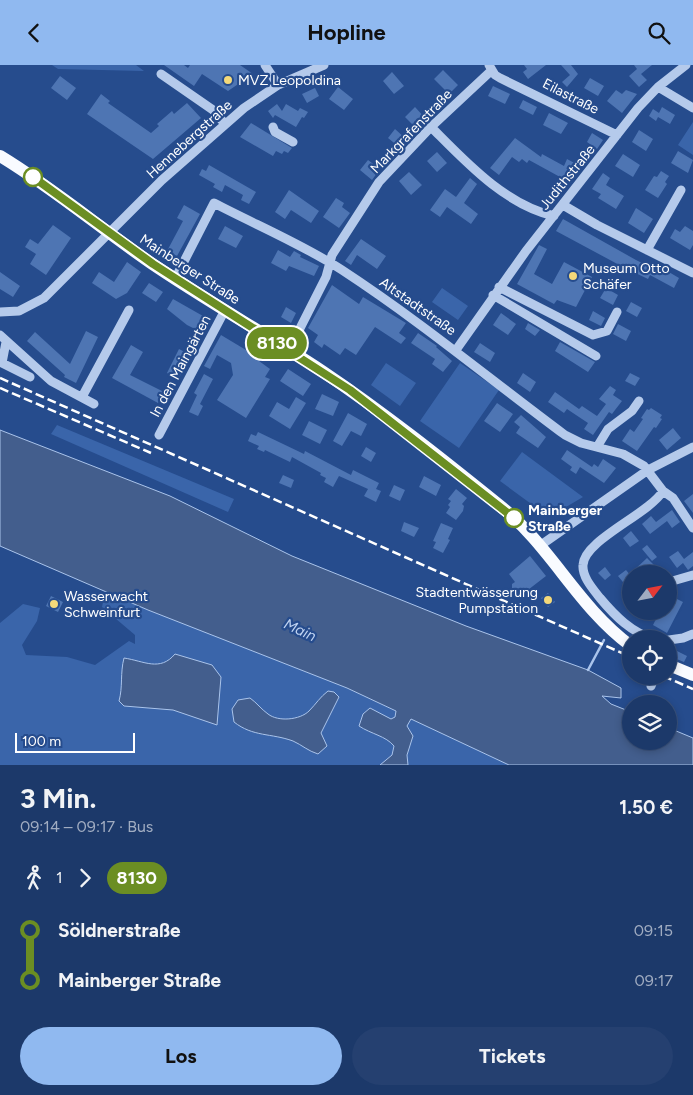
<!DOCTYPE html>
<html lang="de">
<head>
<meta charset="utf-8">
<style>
	body { margin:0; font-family:Figtree,sans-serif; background:#254070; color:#f1f3f6; height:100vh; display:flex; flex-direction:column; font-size:19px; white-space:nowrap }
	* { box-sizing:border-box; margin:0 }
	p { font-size:16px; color:#a0acc1 }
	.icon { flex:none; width:28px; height:28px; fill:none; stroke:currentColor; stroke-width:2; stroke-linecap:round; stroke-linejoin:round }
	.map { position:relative; height:700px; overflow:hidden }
	.side { display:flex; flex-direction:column; background:#1c396a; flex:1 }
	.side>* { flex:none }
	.badge { padding:0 10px; border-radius:16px; font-size:18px; line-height:32px }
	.needle { width:32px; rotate:58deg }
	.tools { position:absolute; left:622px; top:500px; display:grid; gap:10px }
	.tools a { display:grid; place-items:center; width:55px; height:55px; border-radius:50%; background:#1c396a; box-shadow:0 2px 8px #0003,0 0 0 1px #3a537e; font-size:25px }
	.scale { position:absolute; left:15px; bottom:12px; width:120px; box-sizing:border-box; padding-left:5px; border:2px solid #fff; border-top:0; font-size:14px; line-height:18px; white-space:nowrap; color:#fff; -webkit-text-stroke:4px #264c8d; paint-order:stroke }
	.map>.badge { position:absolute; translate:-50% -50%; box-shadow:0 0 0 2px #fff }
	.legs { display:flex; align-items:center; gap:8px; height:55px; padding:0 20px; font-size:16px }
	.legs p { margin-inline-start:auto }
	.summary { display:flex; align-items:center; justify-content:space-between; height:85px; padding:0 20px }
	h1 { font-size:28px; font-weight:700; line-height:38px }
	.action { display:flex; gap:10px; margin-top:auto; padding:10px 20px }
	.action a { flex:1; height:58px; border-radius:30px; background:#90b9f0; color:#111; font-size:20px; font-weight:700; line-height:58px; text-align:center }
	.action a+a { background:#254070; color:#f1f3f6 }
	ul { padding:0 20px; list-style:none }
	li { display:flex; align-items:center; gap:18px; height:50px; font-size:19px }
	li i { display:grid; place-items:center; width:8px; height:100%; margin:0 6px; background:currentColor }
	li i::after { content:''; width:12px; height:12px; margin:-6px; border:4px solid; border-radius:50%; background:#1c396a }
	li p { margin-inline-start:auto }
	li:first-child i { background:linear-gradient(#0000 50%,currentColor 0) }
	li:last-child i { background:linear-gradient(currentColor 50%,#0000 0) }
	header { display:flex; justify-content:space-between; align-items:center; height:65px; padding:0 20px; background:#90b9f0; color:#111; font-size:22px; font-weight:700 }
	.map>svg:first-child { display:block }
	.green { fill:#3a65aa }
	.water { fill:#435e8d; stroke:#aac4eb }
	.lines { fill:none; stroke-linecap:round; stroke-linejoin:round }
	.stream { stroke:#aac4eb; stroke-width:2.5 }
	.building { fill:#4e75b3 }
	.minor { stroke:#b5caeb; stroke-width:9 }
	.major { stroke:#f9fbff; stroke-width:12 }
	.rail { stroke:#fff; stroke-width:2.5; stroke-dasharray:9 4; stroke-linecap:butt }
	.line-1-casing { stroke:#fff; stroke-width:11 }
	.line-1 { stroke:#6b8e23; stroke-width:8 }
	.poi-dot { fill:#f4d97a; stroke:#264c8d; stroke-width:2 }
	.stop-1-dot { fill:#fff; stroke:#6b8e23; stroke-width:2.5 }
	.labels { text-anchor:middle; stroke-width:4.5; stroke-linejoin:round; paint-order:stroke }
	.poi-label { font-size:14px; fill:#fff; stroke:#264c8d; text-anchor:start }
	.street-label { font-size:14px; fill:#fff; stroke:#264c8d }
	.stop-label { font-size:14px; font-weight:bold; fill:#fff; stroke:#264c8d; text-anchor:start }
	.water-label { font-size:15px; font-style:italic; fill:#c1d4f2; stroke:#264c8d }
</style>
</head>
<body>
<header><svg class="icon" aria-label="back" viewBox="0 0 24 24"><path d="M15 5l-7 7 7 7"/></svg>Hopline<svg class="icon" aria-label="search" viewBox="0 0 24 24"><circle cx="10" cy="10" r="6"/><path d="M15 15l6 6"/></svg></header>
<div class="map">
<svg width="693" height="700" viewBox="0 0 693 700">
	<rect width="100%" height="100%" fill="#264c8d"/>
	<path class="green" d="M52,0H136L144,6L58,4Z
		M693,57V90L678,80Z
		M442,223L468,241L458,255L432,237Z
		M386,298L416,318L400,341L371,320Z
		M460,298L499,325L459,383L420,356Z
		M57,360L234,434L228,447L51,369Z
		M522,387L583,432L549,452L500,416Z
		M104,532H119L347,623L509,700H0V558L23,539L40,543L37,556L22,580L26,590L67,592L95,600L129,576L135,579V570L102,542Z"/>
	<path class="water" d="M0,365L170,431L292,491L466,561L588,605L621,623V633L602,631L611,639L631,647V676H669V663L693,673V700H509L411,654L407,661L413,671L407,690L408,700H380L392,690L394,681C386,671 371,669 359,661L363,649L370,643L391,654L395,652L396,646L347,623L148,545L0,481Z
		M175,589L212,600L221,612L217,660L173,645L124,641L119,636C123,622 120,608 124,593C144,596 160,607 175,589Z
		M328,626L334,627L339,632L321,668L327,681L318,689C308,686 302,680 293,676C271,668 253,672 234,657L232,644L238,635L250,633C257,638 261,644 268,649C278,657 300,655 309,646C316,639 320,632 328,626Z"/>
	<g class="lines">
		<path class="stream" d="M588,605L604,575"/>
	</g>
	<path class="building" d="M164,0H184L188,3L190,0H240L253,9L228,26L202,9L194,21Z
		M524,0H546L528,14L523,7L527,4Z
		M561,0H571L578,9L567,22L562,17L570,10Z
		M634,0H652L641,9L647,15L639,22L629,11L637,4Z
		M443,5L458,20L449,29L434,14Z
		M392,7L404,21L394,29L383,16Z
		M60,11L76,23L67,35L51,23Z
		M590,13L604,21L598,31L584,23Z
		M493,21L510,29L505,39L488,31Z
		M338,22L353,34L344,45L329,34Z
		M315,23L319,31L307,38L302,29Z
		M616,25L622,29L626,25L637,29L622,48L607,36Z
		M101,29L110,36L108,38L151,68L159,61L157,59L172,46L174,49L187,38L201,53L153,94L87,49Z
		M523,35L537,42L533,50L519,43Z
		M277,39L282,46L286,39L298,46L300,43L308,47L304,53L302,52L296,62L275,50L273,53L268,46Z
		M415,42L425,53L416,63L405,52Z
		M662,42L675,50L670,59L658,52L656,56L649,51L653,44L659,48Z
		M549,48L568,58L561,69L543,60Z
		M251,58L292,83L288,88L284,86L282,89L276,86L273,91L240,72Z
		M395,64L406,74L399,82L388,73Z
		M639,65L653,74L646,86L632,77Z
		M592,68L603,75L597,84L587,77Z
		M515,73L541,92L542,89L564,101L567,94L580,101L571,118L529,95L527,98L522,94L519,97L512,92L499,110L490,103Z
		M678,86L693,95L688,108L671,98Z
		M437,87L447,98L437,107L427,96Z
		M623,89L640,100L633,112L615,101Z
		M368,95L380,104L372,115L360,105Z
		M209,100L256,127L249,139L241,135L243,130L225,120L222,127L213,122L215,119L199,110L202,104L206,106Z
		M661,106L669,111L665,117L667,119L658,133L645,125L654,111L657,112Z
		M409,107L422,120L411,130L399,116Z
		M603,108L610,113L606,120L624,131L616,144L598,133L601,129L592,124Z
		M470,113L477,119L464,138L478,149L471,159L447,142L440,152L430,145L445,124L456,132Z
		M289,125L319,146L311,158L291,145L285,154L275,147Z
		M336,133L344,138L342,142L350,148L339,163L323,152Z
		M184,140L200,149L177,191L167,186L183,156L177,153Z
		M636,143L653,154L644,168L628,158Z
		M563,154L636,195L660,207L662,203L679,213L674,223L650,210L648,214L623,202L556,166Z
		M53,160L71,173L46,210L30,199L36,189L25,182L30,174L38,179Z
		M225,161L243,171L236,183L218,174Z
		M685,161L693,166V180L690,185L670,173L675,164L680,167Z
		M361,174L386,191L377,204L357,190L351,200L345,196Z
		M539,180L547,184L534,209L552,219L564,197L592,212L576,242L557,235L554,239L517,219Z
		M278,185L290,192L294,186L301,190L300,192L319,201L314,211L289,201L286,206L271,198Z
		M127,197L141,207L127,228L116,234L92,218L99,207L114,217Z
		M0,207L20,221L13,232L0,224Z
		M149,218L163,227L156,237L142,228Z
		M332,220L359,239L363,232L406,258L399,268L406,273L401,279L375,262L356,290L345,283L340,290L324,279L322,283L314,277L318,270L308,263Z
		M606,223L618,230L613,240L600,233Z
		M173,234L210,255L203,268L187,260L167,244Z
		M631,237L642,243L637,252L626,246Z
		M286,242L296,248L291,258L281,252Z
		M593,246L605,253L601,261L589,255Z
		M501,248L516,259L508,270L493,260Z
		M528,258L540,265L535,271L525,264Z
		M618,259L631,266L626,276L613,269Z
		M86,266L98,272L76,318L64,312L65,310L27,276L35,267L70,299Z
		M418,268L437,281L436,282L452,296L443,307L432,299L435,294L411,278Z
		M221,270L251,288L256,280L265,286L259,296L270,304L265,312L270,314L246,353L217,335L233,310L231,298L217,290L210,304L204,301Z
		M560,277L595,297L588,307L555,286Z
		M480,278L495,288L490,297L474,287Z
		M131,280L143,287L130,310L164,327L158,338L112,313Z
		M179,284L192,291L178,314L167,308Z
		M288,304L311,319L303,331L280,316Z
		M523,308L536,317L530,327L517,318Z
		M630,308L640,313L635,321L625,316Z
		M204,309L213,314L200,339L203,341L198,351L189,347L197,330L194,328Z
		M610,321L616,325L613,330L622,336L615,345L612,349L609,347L593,370L584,364L588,358L567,344L564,348L548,337L555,327L579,344L582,341L597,351L606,339L599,334Z
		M322,329L339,337L333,351L315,344Z
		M296,332L306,338L290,364L269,351L277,337L289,344Z
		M497,338L513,349L500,367L484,356Z
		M651,343L662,350L660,353L662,354L656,363L654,362L637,386L622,376L630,364L634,367L643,354L641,353L647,344L649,345Z
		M348,348L367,359L361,371L351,366L342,381L333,376Z
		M521,350L546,372L538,383L516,368L520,362L514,357Z
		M309,356L327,365L320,379L302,370Z
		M673,363L681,373L667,385L659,375Z
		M258,367L304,389L305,386L351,410L353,405L379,418L376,424L381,426L376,437L364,431L368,424L339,411L333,422L324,417L326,413L320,410L321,408L292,392L290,397L265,385L264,387L257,384L259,381L248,376L251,369L256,371Z
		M366,382L376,388L371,397L361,391Z
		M567,385L592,402L594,399L598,402L603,394L616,403L604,418L580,402L576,409L570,405L572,402L561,394Z
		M283,410L294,415L291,423L279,418Z
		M424,411L441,420L436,431L419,422Z
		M394,420L405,425L400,436L389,431Z
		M456,424L467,433L462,439L464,441L463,446L456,455L446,448L450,442L448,440L451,436L448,434Z
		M693,429V448L684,436Z
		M672,445L680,457L672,463L667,456L650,469L642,459L651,451L656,457Z
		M404,457L419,463L414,472L401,466Z
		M441,458L453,463L448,474L450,475L443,488L433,483L436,477L433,476Z
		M631,466L639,476L630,482L623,473Z
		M647,480L657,492L652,496L642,484Z
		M678,486L684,494L693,487V501L688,505L683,498L677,503L669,492Z
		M530,491L546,511L524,528L522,525L518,528L512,523V519L515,517L509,509Z
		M647,493L654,500L645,509H630Z
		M605,502L611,510L605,515L598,508Z
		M626,505L631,511V518L627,522L618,511Z
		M548,528L555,537L548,542L541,533Z
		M669,530L683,537L667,568L653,560L660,546H669Z
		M51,531L63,537L58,547L46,541Z
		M677,586L687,591L684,597L674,593Z"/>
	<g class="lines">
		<path class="minor" d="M265,0L278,20
			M489,0L495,10L500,13L617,70
			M161,9L213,45L225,59
			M658,22L693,43
			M273,62L275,67L293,77
			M431,62C466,97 504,139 554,151
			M563,140L597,160L693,208
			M647,185L681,125
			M175,214L214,138C256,160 302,179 342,205C420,256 491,315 565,370L581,378L623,389L644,401L663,426L673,433L693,463
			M499,222L593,270L607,266L617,247
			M493,230L596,291
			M0,247L19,246L44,233L162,115L244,43L278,20L324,0
			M0,270L51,316L94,339
			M289,285L326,212L332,190L379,117L431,62L492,5
			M456,285L526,186L638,43L658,22L686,0
			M0,297L30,312
			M2,298L6,277
			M82,332L129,245
			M159,370L225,245
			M597,382L608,364L632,346L639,336
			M541,480L648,405L693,382
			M669,517L693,510
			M654,574C632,568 615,551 600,533C593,524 582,512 583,500C584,475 649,449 663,426
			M669,575L683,573L693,569
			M651,621L655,611"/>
		<path class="major" d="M0,91C53,123 100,163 151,198C207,236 266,269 322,306C383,347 442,394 499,440C552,482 576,540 631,581
			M669,600L693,610"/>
		<path class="rail" d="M0,313L631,592
			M0,323L151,388
			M663,611L693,624"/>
	</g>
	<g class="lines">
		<defs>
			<path id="line-1" d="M33,112L153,199L350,325L514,453"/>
		</defs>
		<use href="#line-1" class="line-1-casing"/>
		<use href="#line-1" class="line-1"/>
	</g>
	<g class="poi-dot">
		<circle cx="228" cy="15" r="5"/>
		<circle cx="573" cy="211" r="5"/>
		<circle cx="548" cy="535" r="5"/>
		<circle cx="54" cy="539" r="5"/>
	</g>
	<g class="stop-1-dot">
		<circle cx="33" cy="112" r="9"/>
		<circle cx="514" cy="453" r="9"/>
	</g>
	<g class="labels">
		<g class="poi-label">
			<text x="238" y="20">MVZ Leopoldina</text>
			<text x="583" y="208">Museum Otto<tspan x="583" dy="16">Schäfer</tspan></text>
			<text x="538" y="532" text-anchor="end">Stadtentwässerung<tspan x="538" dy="16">Pumpstation</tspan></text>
			<text x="64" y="536">Wasserwacht<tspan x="64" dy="16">Schweinfurt</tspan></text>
		</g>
		<g class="street-label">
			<text transform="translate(571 31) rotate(27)" y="5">Eilastraße</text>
			<text transform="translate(411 66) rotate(-46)" y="5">Markgrafenstraße</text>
			<text transform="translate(189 74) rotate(-42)" y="5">Hennebergstraße</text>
			<text transform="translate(567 112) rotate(-51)" y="5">Judithstraße</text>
			<text transform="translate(190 204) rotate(33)" y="5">Mainberger Straße</text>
			<text transform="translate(418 241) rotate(35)" y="5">Altstadtstraße</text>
			<text transform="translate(180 301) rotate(-62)" y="5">In den Maingärten</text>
		</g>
		<g class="stop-label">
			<text x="528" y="450">Mainberger<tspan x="528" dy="16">Straße</tspan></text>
		</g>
		<g class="water-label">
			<text transform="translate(300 565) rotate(25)" y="5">Main</text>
		</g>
	</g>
</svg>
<div class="tools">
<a><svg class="needle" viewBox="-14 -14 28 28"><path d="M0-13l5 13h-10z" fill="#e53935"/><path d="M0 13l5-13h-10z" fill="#a0acc1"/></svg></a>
<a><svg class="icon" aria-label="locate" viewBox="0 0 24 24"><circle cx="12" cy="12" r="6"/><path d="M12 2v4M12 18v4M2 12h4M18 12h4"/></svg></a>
<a><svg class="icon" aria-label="layers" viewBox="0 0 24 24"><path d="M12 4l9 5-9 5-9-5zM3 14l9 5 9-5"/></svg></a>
</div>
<div class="scale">100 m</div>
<b class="badge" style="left:277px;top:278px;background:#6b8e23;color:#fff">8130</b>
</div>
<section class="side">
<div class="summary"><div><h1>3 Min.</h1><p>09:14 – 09:17 · Bus</p></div><b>1.50 €</b></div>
<div class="legs"><svg class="icon" aria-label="walk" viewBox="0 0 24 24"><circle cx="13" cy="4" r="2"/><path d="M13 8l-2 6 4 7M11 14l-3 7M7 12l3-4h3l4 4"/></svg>1<svg class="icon" aria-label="forward" viewBox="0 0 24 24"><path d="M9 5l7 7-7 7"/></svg><b class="badge" style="background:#6b8e23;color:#fff">8130</b></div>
<ul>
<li><i style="color:#6b8e23"></i><b>Söldnerstraße</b><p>09:15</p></li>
<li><i style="color:#6b8e23"></i><b>Mainberger Straße</b><p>09:17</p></li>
</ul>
<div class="action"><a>Los</a><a>Tickets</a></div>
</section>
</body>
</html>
